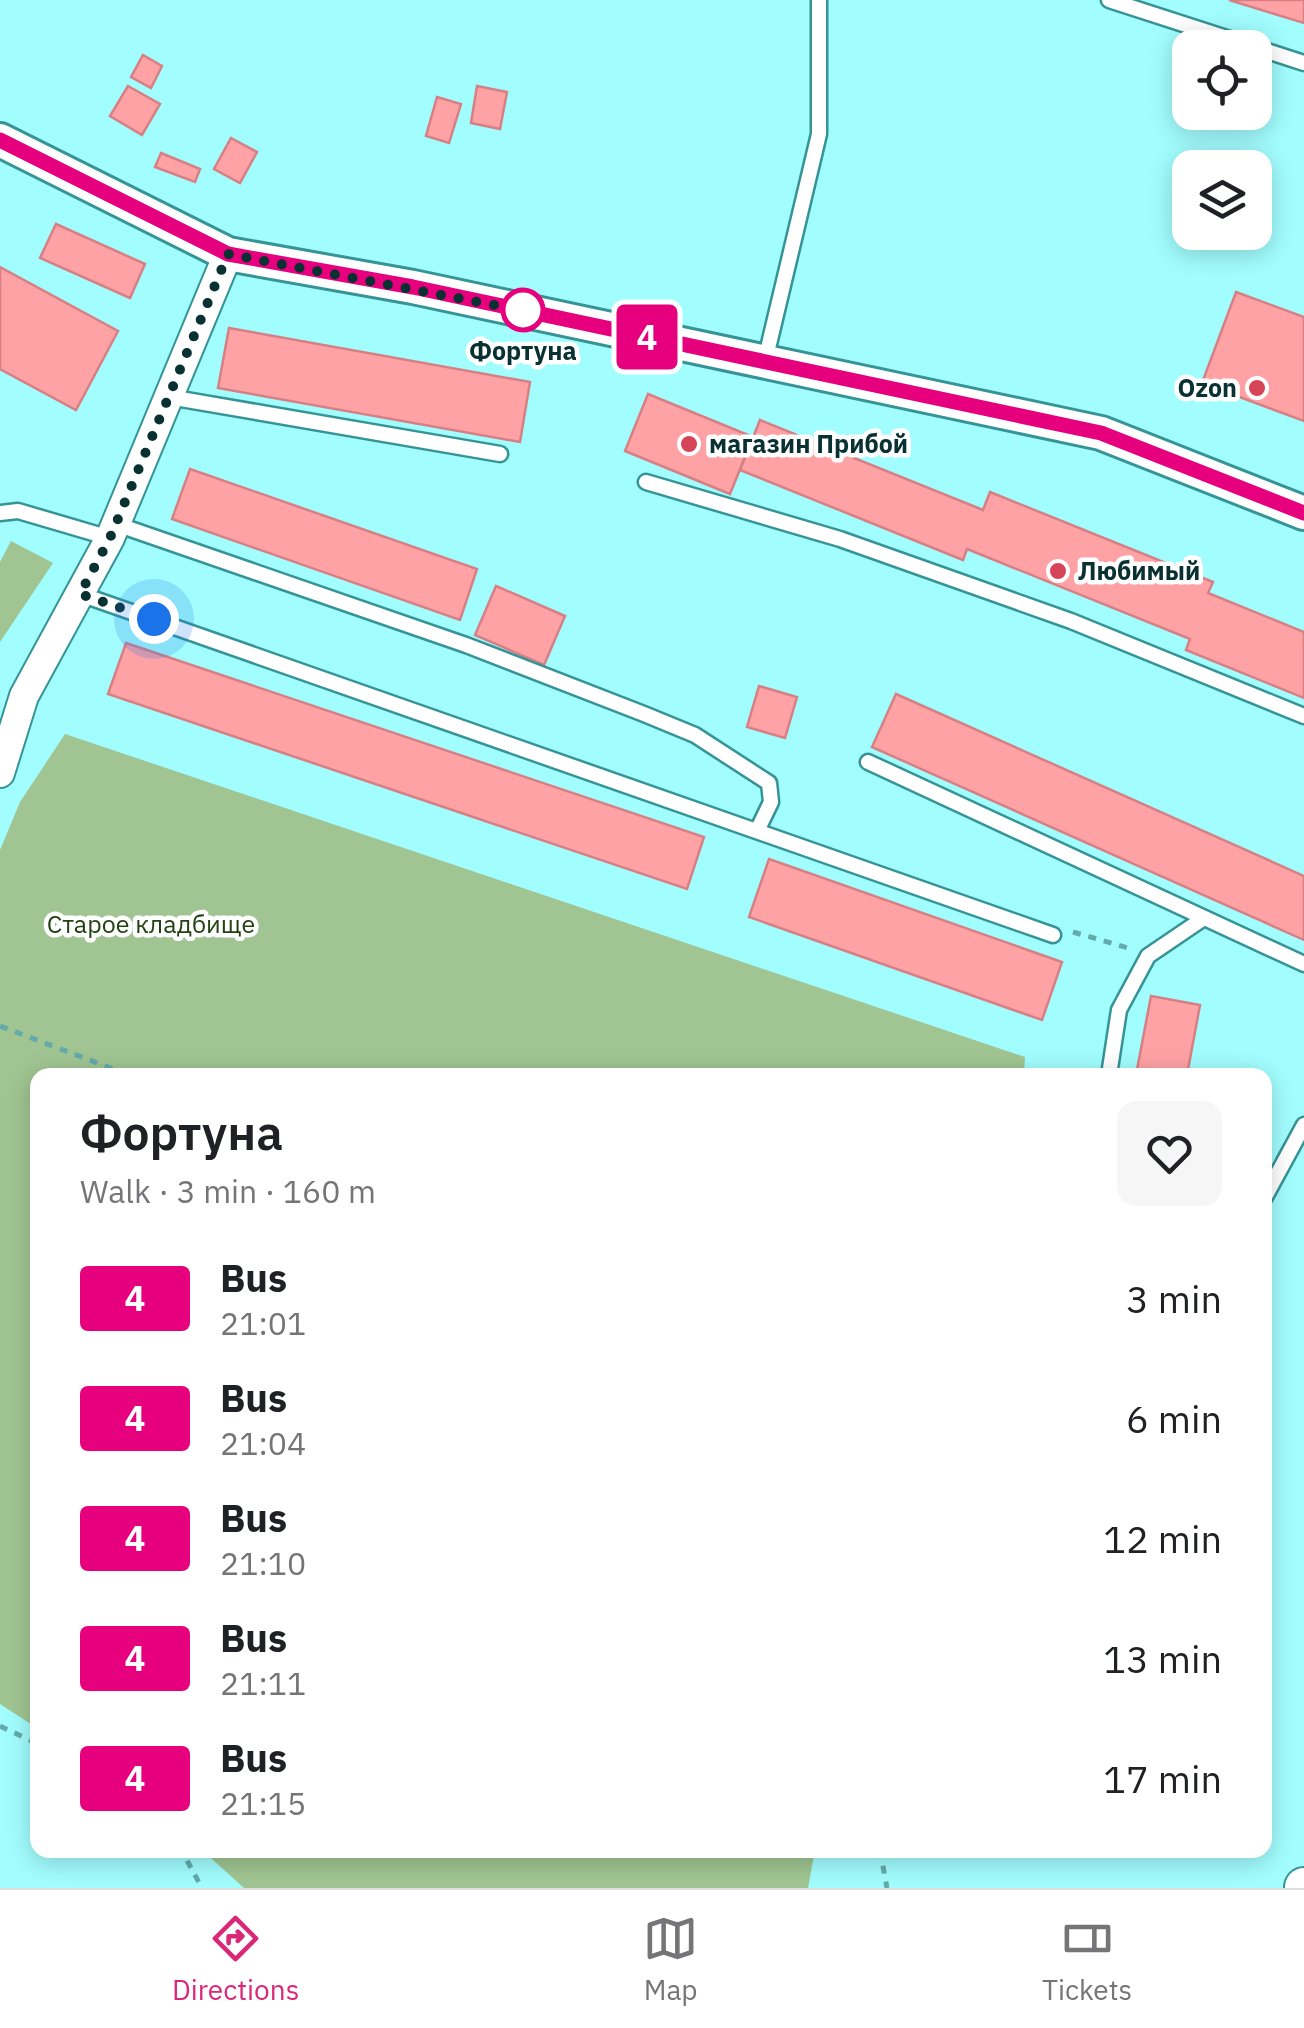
<!DOCTYPE html>
<html lang="en">
<head>
<meta charset="utf-8">
<style>
	body { margin:0; font-family:"IBM Plex Sans",sans-serif; background:#f6f6f6; color:#202124; height:100vh; display:flex; flex-direction:column; font-size:38px; white-space:nowrap }
	* { box-sizing:border-box; margin:0 }
	p { font-size:32px; color:#757577 }
	.icon { flex:none; width:55px; height:55px; fill:none; stroke:currentColor; stroke-width:2; stroke-linecap:round; stroke-linejoin:round }
	.map { position:relative; flex:1; overflow:hidden }
	.sheet { position:absolute; left:30px; top:1068px; width:1242px; height:790px; display:flex; flex-direction:column; background:#fff; border-radius:20px; box-shadow:0 5px 25px #0003 }
	.sheet>* { flex:none }
	.badge { padding:0 20px; border-radius:8px; font-size:35px; line-height:65px }
	.controls { position:absolute; left:1172px; top:30px; display:grid; gap:20px }
	.controls a { display:grid; place-items:center; width:100px; height:100px; border-radius:20px; background:#fff; box-shadow:0 5px 25px #0003; font-size:50px }
	.you { position:absolute; width:50px; height:50px; margin:-25px; border:8px solid #fff; border-radius:50%; background:#1a73e8; box-shadow:0 0 0 15px #1a73e833 }
	.map>.badge { position:absolute; translate:-50% -50%; box-shadow:0 0 0 5px #fff }
	.round { display:grid; place-items:center; flex:none; width:105px; height:105px; border-radius:20px; background:#f6f6f6 }
	.headline { display:flex; align-items:center; justify-content:space-between; height:170px; padding:0 50px }
	h1 { font-size:48px; font-weight:600; line-height:75px }
	ul { padding:0; list-style:none }
	li { display:flex; align-items:center; gap:30px; height:120px; padding:0 50px }
	li div { flex:1 }
	li b { display:block; font-size:38px }
	li em { font-style:normal }
	li .badge { min-width:110px; font-weight:700; text-align:center }
	.tab-bar { display:flex; justify-content:space-around; align-items:center; height:140px; border-top:2px solid #e0e0e0; background:#fff; font-size:28px; color:#757577 }
	.tab-bar a { display:grid; justify-items:center; gap:5px }
	.tab-bar .active { color:#db2777 }
	.map>svg:first-child { display:block }
	.green { fill:#a0c592 }
	.building { fill:#fea2a6; stroke:#d78084; stroke-width:2.5 }
	.lines { fill:none; stroke-linecap:round; stroke-linejoin:round }
	.service-casing { stroke:#369496; stroke-width:19 }
	.minor-casing { stroke:#369496; stroke-width:32 }
	.tertiary-casing { stroke:#369496; stroke-width:38 }
	.secondary-casing { stroke:#369496; stroke-width:42 }
	.path { stroke:#64aaab; stroke-width:5; stroke-dasharray:8 8; stroke-linecap:butt }
	.service { stroke:#fff; stroke-width:14 }
	.minor { stroke:#fff; stroke-width:28 }
	.tertiary { stroke:#fff; stroke-width:32 }
	.secondary { stroke:#fff; stroke-width:38 }
	.line-casing { stroke:#fff; stroke-width:22 }
	.line { stroke:#e6007e; stroke-width:15 }
	.walk { stroke:#093132; stroke-width:10; stroke-dasharray:0 18 }
	.stop-dot { fill:#fff; stroke:#e6007e; stroke-width:5 }
	.poi-dot { fill:#d54457; stroke:#fff; stroke-width:4 }
	.labels { text-anchor:middle; stroke-width:9; stroke-linejoin:round; paint-order:stroke }
	.stop-label { font-size:25px; font-weight:bold; fill:#093132; stroke:#fff }
	.poi-label { font-size:25px; font-weight:bold; fill:#093132; stroke:#fff; text-anchor:start }
	.park-label { font-size:25px; fill:#224212; stroke:#fff }
</style>
</head>
<body>
<div class="map">
<svg width="1304" height="1888" viewBox="0 0 1304 1888">
	<rect width="100%" height="100%" fill="#a2fdfe"/>
	<path class="green" d="M11,541L53,563L0,642V562Z
		M65,734L1025,1057L1024,1075H38L37,1728L0,1704V850L20,802Z
		M202,1850H815L808,1888H244Z"/>
	<path class="building" d="M1229,0H1304V23Z
		M143,55L162,66L151,88L131,77Z
		M128,86L160,104L142,135L110,116Z
		M477,86L507,92L500,129L471,123Z
		M437,97L461,104L449,143L426,136Z
		M231,138L257,152L240,183L214,169Z
		M161,153L200,169L195,182L155,167Z
		M56,224L145,264L130,298L40,258Z
		M0,267L118,331L76,410L0,369Z
		M1236,292L1304,317V421L1202,383Z
		M229,328L530,382L520,442L218,388Z
		M648,394L753,437L730,494L625,451Z
		M760,420L983,510L990,492L1213,582L1208,593L1304,632V698L1186,650L1190,639L967,549L963,560L740,470Z
		M190,469L477,569L460,620L172,519Z
		M496,586L565,616L544,665L475,635Z
		M126,643L704,837L687,889L108,694Z
		M759,686L797,697L785,738L747,727Z
		M896,694L1304,876V940L872,747Z
		M769,859L1062,962L1042,1020L749,917Z
		M1151,996L1200,1005L1187,1075H1136Z"/>
	<g class="lines">
		<defs>
			<path id="service" d="M1109,0L1304,63
				M765,361L819,134V0
				M169,397L500,454
				M646,482L840,539L1071,621L1304,716
				M0,513L18,511L110,538
				M116,524L466,645L644,714L695,735L769,783L771,802L757,831
				M80,594L1053,935
				M868,762L1304,964
				M1109,1075L1119,1010L1148,956L1204,918
				M1265,1197L1304,1125"/>
			<path id="minor" d="M0,773L24,696L110,538L228,254"/>
			<path id="tertiary" d="M0,140L228,254L413,287L1101,433L1304,513"/>
			<path id="secondary" d="M1304,1888V1887"/>
		</defs>
		<use href="#service" class="service-casing"/>
		<use href="#minor" class="minor-casing"/>
		<use href="#tertiary" class="tertiary-casing"/>
		<use href="#secondary" class="secondary-casing"/>
		<path class="path" d="M1073,932L1128,948
			M0,1026L129,1075
			M0,1726L38,1744
			M176,1850L184,1855L202,1888
			M880,1850L887,1888"/>
		<use href="#service" class="service"/>
		<use href="#minor" class="minor"/>
		<use href="#tertiary" class="tertiary"/>
		<use href="#secondary" class="secondary"/>
	</g>
	<g class="lines">
		<defs>
			<path id="line" d="M0,140L228,254L413,287L1101,433L1304,513"/>
		</defs>
		<use href="#line" class="line-casing"/>
		<use href="#line" class="line"/>
		<path class="walk" d="M154,619L80,594L110,538L228,254L530,312L523,310"/>
	</g>
	<circle class="stop-dot" cx="523" cy="310" r="20"/>
	<g class="poi-dot">
		<circle cx="1257" cy="388" r="10"/>
		<circle cx="689" cy="444" r="10"/>
		<circle cx="1058" cy="571" r="10"/>
	</g>
	<g class="labels">
		<g class="stop-label">
			<text x="523" y="360">Фортуна</text>
		</g>
		<g class="poi-label">
			<text x="1237" y="397" text-anchor="end">Ozon</text>
			<text x="709" y="453">магазин Прибой</text>
			<text x="1078" y="580">Любимый</text>
		</g>
		<g class="park-label">
			<text x="151" y="933">Старое кладбище</text>
		</g>
	</g>
</svg>
<div class="controls">
<a><svg class="icon" aria-label="locate" viewBox="0 0 24 24"><circle cx="12" cy="12" r="6"/><path d="M12 2v4M12 18v4M2 12h4M18 12h4"/></svg></a>
<a><svg class="icon" aria-label="layers" viewBox="0 0 24 24"><path d="M12 4l9 5-9 5-9-5zM3 14l9 5 9-5"/></svg></a>
</div>
<div class="you" style="left:154px;top:619px"></div>
<b class="badge" style="left:647px;top:337px;background:#e6007e;color:#fff">4</b>
<section class="sheet">
<div class="headline"><div><h1>Фортуна</h1><p>Walk · 3 min · 160 m</p></div><a class="round"><svg class="icon" aria-label="heart" viewBox="0 0 24 24"><path d="M12 20l-8-8c-3-5 5-10 8-4 3-6 11-1 8 4z"/></svg></a></div>
<ul>
<li><span class="badge" style="background:#e6007e;color:#fff">4</span><div><b>Bus</b><p>21:01</p></div><em>3 min</em></li>
<li><span class="badge" style="background:#e6007e;color:#fff">4</span><div><b>Bus</b><p>21:04</p></div><em>6 min</em></li>
<li><span class="badge" style="background:#e6007e;color:#fff">4</span><div><b>Bus</b><p>21:10</p></div><em>12 min</em></li>
<li><span class="badge" style="background:#e6007e;color:#fff">4</span><div><b>Bus</b><p>21:11</p></div><em>13 min</em></li>
<li><span class="badge" style="background:#e6007e;color:#fff">4</span><div><b>Bus</b><p>21:15</p></div><em>17 min</em></li>
</ul>
</section>
</div>
<nav class="tab-bar">
<a class="active"><svg class="icon" aria-label="directions" viewBox="0 0 24 24"><path d="M12 3l9 9-9 9-9-9zM9 14v-3h6M13 9l2 2-2 2"/></svg>Directions</a>
<a><svg class="icon" aria-label="map" viewBox="0 0 24 24"><path d="M3 6l6-2 6 2 6-2v14l-6 2-6-2-6 2zM9 4v14M15 6v14"/></svg>Map</a>
<a><svg class="icon" aria-label="tickets" viewBox="0 0 24 24"><path d="M3 7h18v10H3zM15 7v10"/></svg>Tickets</a>
</nav>
</body>
</html>
